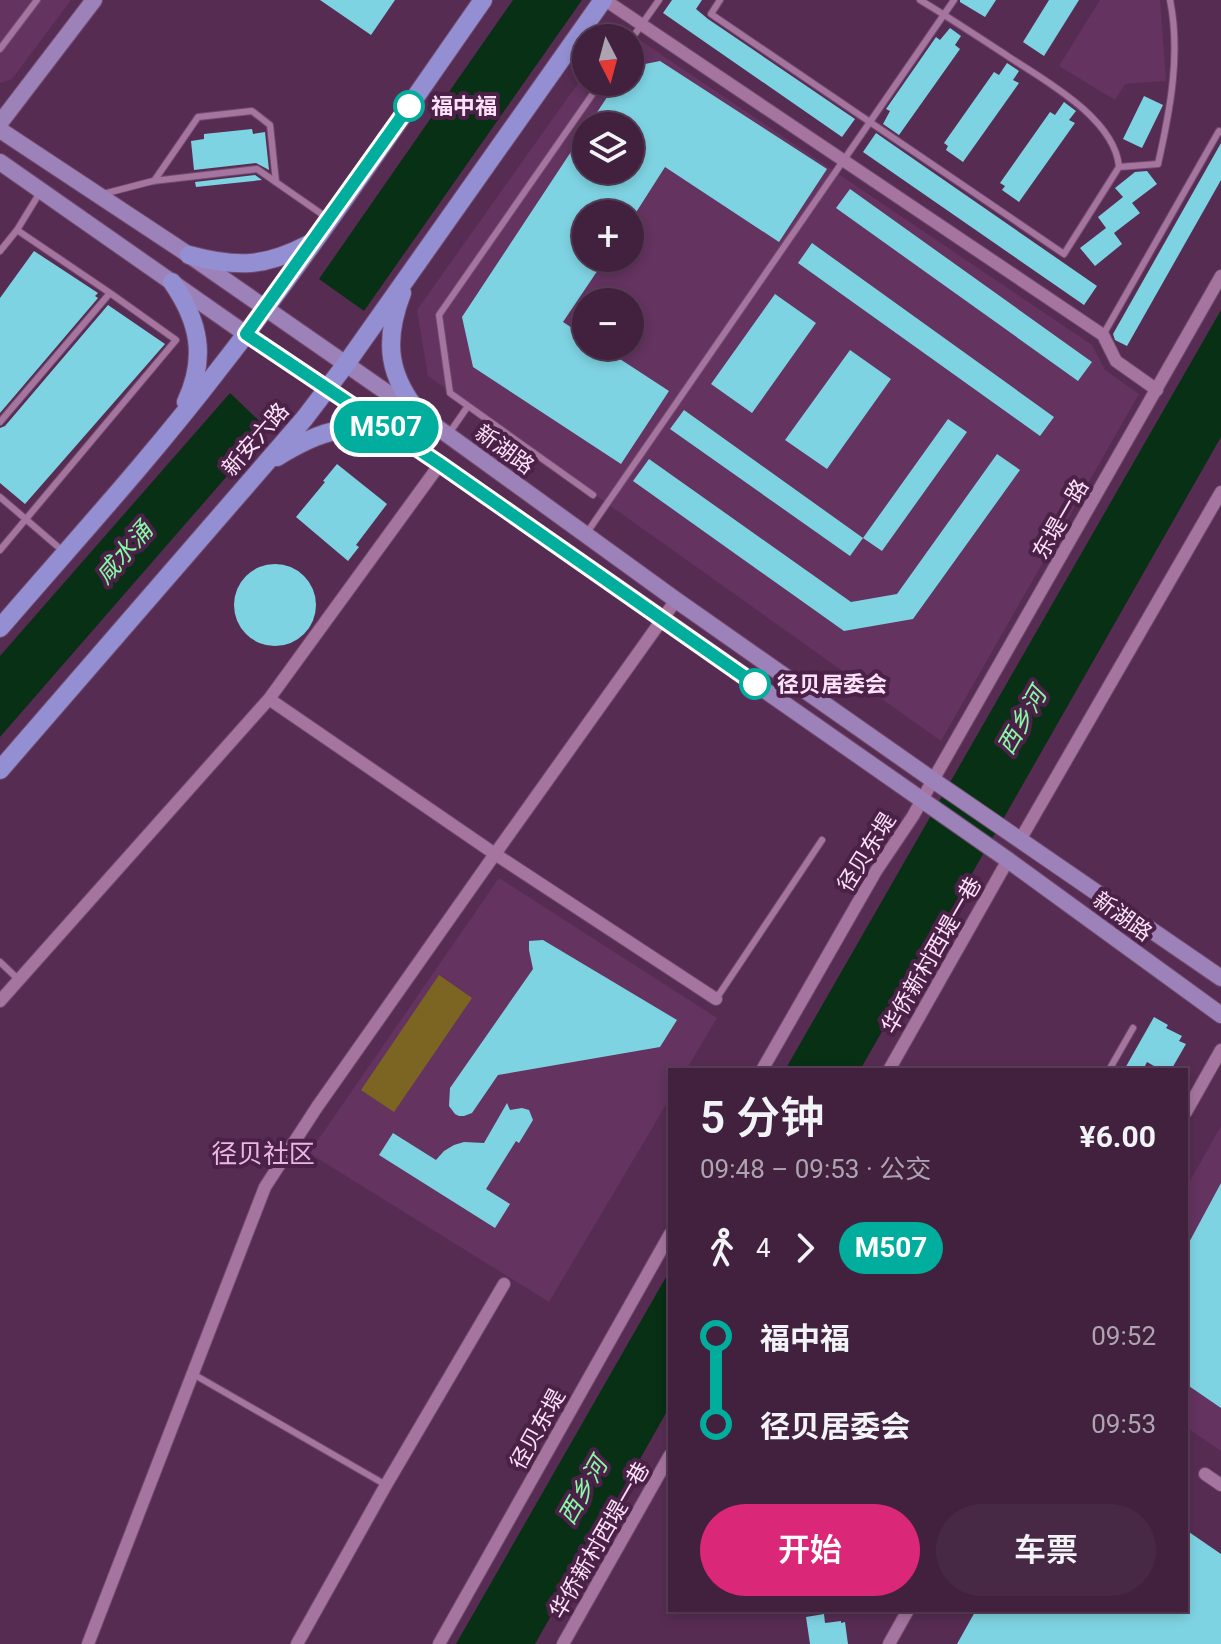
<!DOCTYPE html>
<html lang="zh">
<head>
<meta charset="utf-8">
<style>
	body { margin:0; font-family:Roboto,"Noto Sans SC",sans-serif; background:#482945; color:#f1f3f6; height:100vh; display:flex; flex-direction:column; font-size:30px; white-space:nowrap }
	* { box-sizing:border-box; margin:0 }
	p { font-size:26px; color:#aea3b0 }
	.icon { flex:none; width:44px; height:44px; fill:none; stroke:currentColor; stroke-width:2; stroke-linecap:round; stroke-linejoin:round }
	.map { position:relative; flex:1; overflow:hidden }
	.sheet { position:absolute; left:668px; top:1068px; width:520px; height:544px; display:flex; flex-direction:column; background:#41213e; border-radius:0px; box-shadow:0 4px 12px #0003,0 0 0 2px #5a3e58 }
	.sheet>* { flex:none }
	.badge { padding:0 16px; border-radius:26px; font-size:28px; line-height:52px }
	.needle { width:52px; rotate:174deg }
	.buttons { position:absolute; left:572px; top:24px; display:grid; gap:16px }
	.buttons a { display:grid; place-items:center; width:72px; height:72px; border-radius:50%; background:#41213e; box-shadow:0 4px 12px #0003,0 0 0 2px #5a3e58; font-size:40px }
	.map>.badge { position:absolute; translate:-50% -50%; box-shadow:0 0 0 4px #fff }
	.legs { display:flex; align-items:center; gap:12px; height:88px; padding:0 32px; font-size:26px }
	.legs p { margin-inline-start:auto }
	.summary { display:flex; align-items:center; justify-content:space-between; height:136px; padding:0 32px }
	h1 { font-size:44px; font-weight:600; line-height:60px }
	.action { display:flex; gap:16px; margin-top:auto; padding:16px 32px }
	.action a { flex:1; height:92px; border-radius:48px; background:#db2777; color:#fff; font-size:32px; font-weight:600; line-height:92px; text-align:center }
	.action a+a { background:#482945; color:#f1f3f6 }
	ul { padding:0 32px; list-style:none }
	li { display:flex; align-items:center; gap:28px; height:88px; font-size:30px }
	li i { display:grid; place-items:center; width:12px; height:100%; margin:0 10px; background:currentColor }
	li i::after { content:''; width:20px; height:20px; margin:-10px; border:6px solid; border-radius:50%; background:#41213e }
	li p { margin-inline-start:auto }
	li:first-child i { background:linear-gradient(#0000 50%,currentColor 0) }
	li:last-child i { background:linear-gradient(currentColor 50%,#0000 0) }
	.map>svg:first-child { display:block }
	.built { fill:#643360; fill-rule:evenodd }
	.green { fill:#7c6522 }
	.water { fill:#073015 }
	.building { fill:#7ed3e2 }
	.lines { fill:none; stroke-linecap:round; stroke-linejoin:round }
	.lane-casing { stroke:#714c6e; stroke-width:8 }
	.street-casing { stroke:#714c6e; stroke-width:14 }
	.secondary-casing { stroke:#714c6e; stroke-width:18 }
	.primary-casing { stroke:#714c6e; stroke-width:20 }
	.lane { stroke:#a575a0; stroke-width:6 }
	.street { stroke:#a575a0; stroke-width:12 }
	.secondary { stroke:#9c82b9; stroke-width:16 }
	.primary { stroke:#948fd2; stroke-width:18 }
	.line-1-casing { stroke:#fff; stroke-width:18 }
	.line-1 { stroke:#01ad9c; stroke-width:12 }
	.stop-1-dot { fill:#fff; stroke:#01ad9c; stroke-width:4 }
	.labels { text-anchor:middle; stroke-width:8; stroke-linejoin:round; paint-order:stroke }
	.stop-label { font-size:22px; font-weight:bold; fill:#fce1f8; stroke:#4b2148; text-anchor:start }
	.street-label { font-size:22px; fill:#fce1f8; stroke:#4b2148 }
	.water-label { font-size:24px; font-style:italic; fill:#87faa4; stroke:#4b2148 }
	.quarter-label { font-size:26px; fill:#eab6e3; stroke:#4b2148 }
</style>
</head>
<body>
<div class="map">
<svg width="1221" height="1644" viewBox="0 0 1221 1644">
	<rect width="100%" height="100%" fill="#572c53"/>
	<path class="built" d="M0,0H71L12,79L0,83Z
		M1100,0H1160L1166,81L1125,84L1115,100L1059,66Z
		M619,26L1092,345L1105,370L1139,394L941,741L428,376L417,310L586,72V82H630V38H610ZM586,126H630V170H586ZM586,214H630V258H586ZM586,302H630V346H586Z
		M499,878L717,1018L686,1070H670V1098L549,1302L309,1153Z
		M1221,1126V1451L1186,1427V1188Z"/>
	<path class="green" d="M439,975L472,998L394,1112L361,1090Z"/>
	<path class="water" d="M513,0H582L364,311L319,279Z
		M1221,310V437L860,1070H785Z
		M230,393L268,429L0,737V656Z
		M670,1270V1406L535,1644H456Z"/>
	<path class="building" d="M320,0H395L371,35Z
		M672,0H702L696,9L708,19L855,119L842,137L663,13Z
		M960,0H996L985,17L960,2Z
		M1049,0H1079L1044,56L1023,42Z
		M950,28L961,36L955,45L960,49L899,135L883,124L890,111L886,109L936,37L940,40Z
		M660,61L827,169L779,242L665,167L635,214H586V258H606L563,322L586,337V346H600L669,391L621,464L473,367L462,317L586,129V170H630V126H588L617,82H630V67Z
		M1007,63L1019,71L1013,80L1019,83L963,162L946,150L948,146L944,143L994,72L999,75Z
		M1144,96L1163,105L1142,148L1123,139Z
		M1064,102L1076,111L1069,120L1075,123L1019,202L1002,190L1005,186L1000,183L1050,112L1055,115Z
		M252,129L253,134L265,132L269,170L256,163L194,170L191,141L204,139V134Z
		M876,133L1097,286L1084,305L863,152Z
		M1221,143V180L1127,346L1115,340L1113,334Z
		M1147,171L1157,184L1132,203L1140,213L1114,233L1122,244L1095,266L1080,248L1106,228L1098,217L1123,197L1115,188L1135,172Z
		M255,175L262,180L196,187L195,182Z
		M850,189L1092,362L1078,381L836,208Z
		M812,243L1054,417L1040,436L798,263Z
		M34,251L98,293L95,296L98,298L0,413V298Z
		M775,294L816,323L752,413L711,384Z
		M108,305L165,344L25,504L0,483V428L5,426Z
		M850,350L891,379L827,469L785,440Z
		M684,410L863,538L850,556L670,429Z
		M948,419L967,432L882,551L863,538Z
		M997,454L1020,470L913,619L844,631L633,481L649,459L851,602L897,594Z
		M337,464L387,504L356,545L359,547L348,561L296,517L325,482L323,481Z
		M234 605a41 41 0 1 1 82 0a41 41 0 1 1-82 0Z
		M543,940L677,1020L660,1047L498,1075L472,1113L464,1116H459L455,1114L449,1106L450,1088L533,969L529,950V941Z
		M1154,1017L1168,1025L1166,1028L1182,1036L1179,1041L1186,1044L1171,1070H1161L1147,1062L1143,1070H1124Z
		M507,1103L510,1110L522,1108L529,1110L533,1120L519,1143L516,1141L486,1189L510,1204L495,1228L379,1155L393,1133L436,1160L444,1151L454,1145L464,1142L484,1143Z
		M1221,1183V1408L1186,1384V1248Z
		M1186,1530L1221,1554V1644H957L976,1610H1186Z
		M824,1614L825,1623L841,1621V1623L845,1622L848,1644H810L806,1617Z"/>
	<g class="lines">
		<defs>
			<path id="lane" d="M720,0L711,14L1064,254L1119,167C1115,119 1046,81 1009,57C980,38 950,18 920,0
				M630,41L659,0
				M0,49L37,0
				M1119,167L1158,164C1170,111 1181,54 1170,0
				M154,181L198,117L252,111L270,125L276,182
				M103,194L153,181L257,169L326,217
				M0,251L17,230L39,194
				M1103,335L1219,131L1221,132
				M0,422L110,293
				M450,432L468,406
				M593,495L450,393L439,315L601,82
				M0,497L64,552
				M586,534L954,0
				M0,550L176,340L110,293L17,230
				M0,962L19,980
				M716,999L822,840
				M1109,1070L1133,1028
				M193,1374L386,1485"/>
			<path id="street" d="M605,0L1103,335L1116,361L1157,390
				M269,699L495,854L716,999
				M1020,840L1221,492
				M0,1001L269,699L440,464
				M762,1070L876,871L913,816L933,780L1221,276
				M889,1070L1008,860
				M1186,1112L1221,1050
				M1205,1474L1221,1485
				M88,1644L265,1187L317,1107L495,854L676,600
				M297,1644L386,1485L504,1284
				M439,1644L670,1234
				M563,1644L670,1455
				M889,1644L908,1610"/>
			<path id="secondary" d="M0,123L94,0
				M0,130L189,255L448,435L676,600L940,785L1221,978
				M0,162L246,334L440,464L663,619L1008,860L1221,1015"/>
			<path id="primary" d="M189,255C237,268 265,267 309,244
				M172,282C199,321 207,357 186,402
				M402,293C383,342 388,377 422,417
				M277,457C324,428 349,422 402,438
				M0,628C74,542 150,459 219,369C312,250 396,124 483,0
				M0,770L304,419L346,364L603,0"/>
		</defs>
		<use href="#lane" class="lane-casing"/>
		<use href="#street" class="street-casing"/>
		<use href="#secondary" class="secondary-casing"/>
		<use href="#primary" class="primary-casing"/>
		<use href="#lane" class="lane"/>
		<use href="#street" class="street"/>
		<use href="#secondary" class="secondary"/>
		<use href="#primary" class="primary"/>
	</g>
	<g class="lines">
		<defs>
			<path id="line-1" d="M409,106L246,334L440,464L755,684"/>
		</defs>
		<use href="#line-1" class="line-1-casing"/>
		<use href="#line-1" class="line-1"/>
	</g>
	<g class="stop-1-dot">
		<circle cx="409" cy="106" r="14"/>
		<circle cx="755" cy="684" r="14"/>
	</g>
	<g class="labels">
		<g class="stop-label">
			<text x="431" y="114">福中福</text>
			<text x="777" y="692">径贝居委会</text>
		</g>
		<g class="street-label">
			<text transform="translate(255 439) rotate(-49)" y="8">新安六路</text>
			<text transform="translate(505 449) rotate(36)" y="8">新湖路</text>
			<text transform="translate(1060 519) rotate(-60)" y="8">东堤一路</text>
			<text transform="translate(866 852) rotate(-58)" y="8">径贝东堤</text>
			<text transform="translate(1123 916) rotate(36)" y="8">新湖路</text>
			<text transform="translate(931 955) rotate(-60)" y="8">华侨新村西堤一巷</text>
			<text transform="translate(537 1429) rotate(-61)" y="8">径贝东堤</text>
			<text transform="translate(599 1540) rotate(-60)" y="8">华侨新村西堤一巷</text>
		</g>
		<g class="water-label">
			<text transform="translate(124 553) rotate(-49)" y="8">咸水涌</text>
			<text transform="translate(1022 721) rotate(-60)" y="8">西乡河</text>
			<text transform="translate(583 1491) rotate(-60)" y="8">西乡河</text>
		</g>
		<g class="quarter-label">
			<text x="263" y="1163">径贝社区</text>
		</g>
	</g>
</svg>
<div class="buttons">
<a><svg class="needle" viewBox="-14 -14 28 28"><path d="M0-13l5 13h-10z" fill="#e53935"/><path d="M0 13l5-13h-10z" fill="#aea3b0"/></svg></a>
<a><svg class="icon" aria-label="layers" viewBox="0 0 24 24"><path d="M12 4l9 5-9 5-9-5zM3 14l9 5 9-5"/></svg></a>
<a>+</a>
<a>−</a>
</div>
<b class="badge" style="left:386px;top:427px;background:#01ad9c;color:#fff">M507</b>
<section class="sheet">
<div class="summary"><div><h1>5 分钟</h1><p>09:48 – 09:53 · 公交</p></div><b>¥6.00</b></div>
<div class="legs"><svg class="icon" aria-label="walk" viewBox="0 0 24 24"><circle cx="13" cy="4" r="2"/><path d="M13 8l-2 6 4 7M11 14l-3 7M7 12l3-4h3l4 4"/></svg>4<svg class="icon" aria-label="forward" viewBox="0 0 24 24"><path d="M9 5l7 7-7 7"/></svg><b class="badge" style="background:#01ad9c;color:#fff">M507</b></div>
<ul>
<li><i style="color:#01ad9c"></i><b>福中福</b><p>09:52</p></li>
<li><i style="color:#01ad9c"></i><b>径贝居委会</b><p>09:53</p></li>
</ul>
<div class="action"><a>开始</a><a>车票</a></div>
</section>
</div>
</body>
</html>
